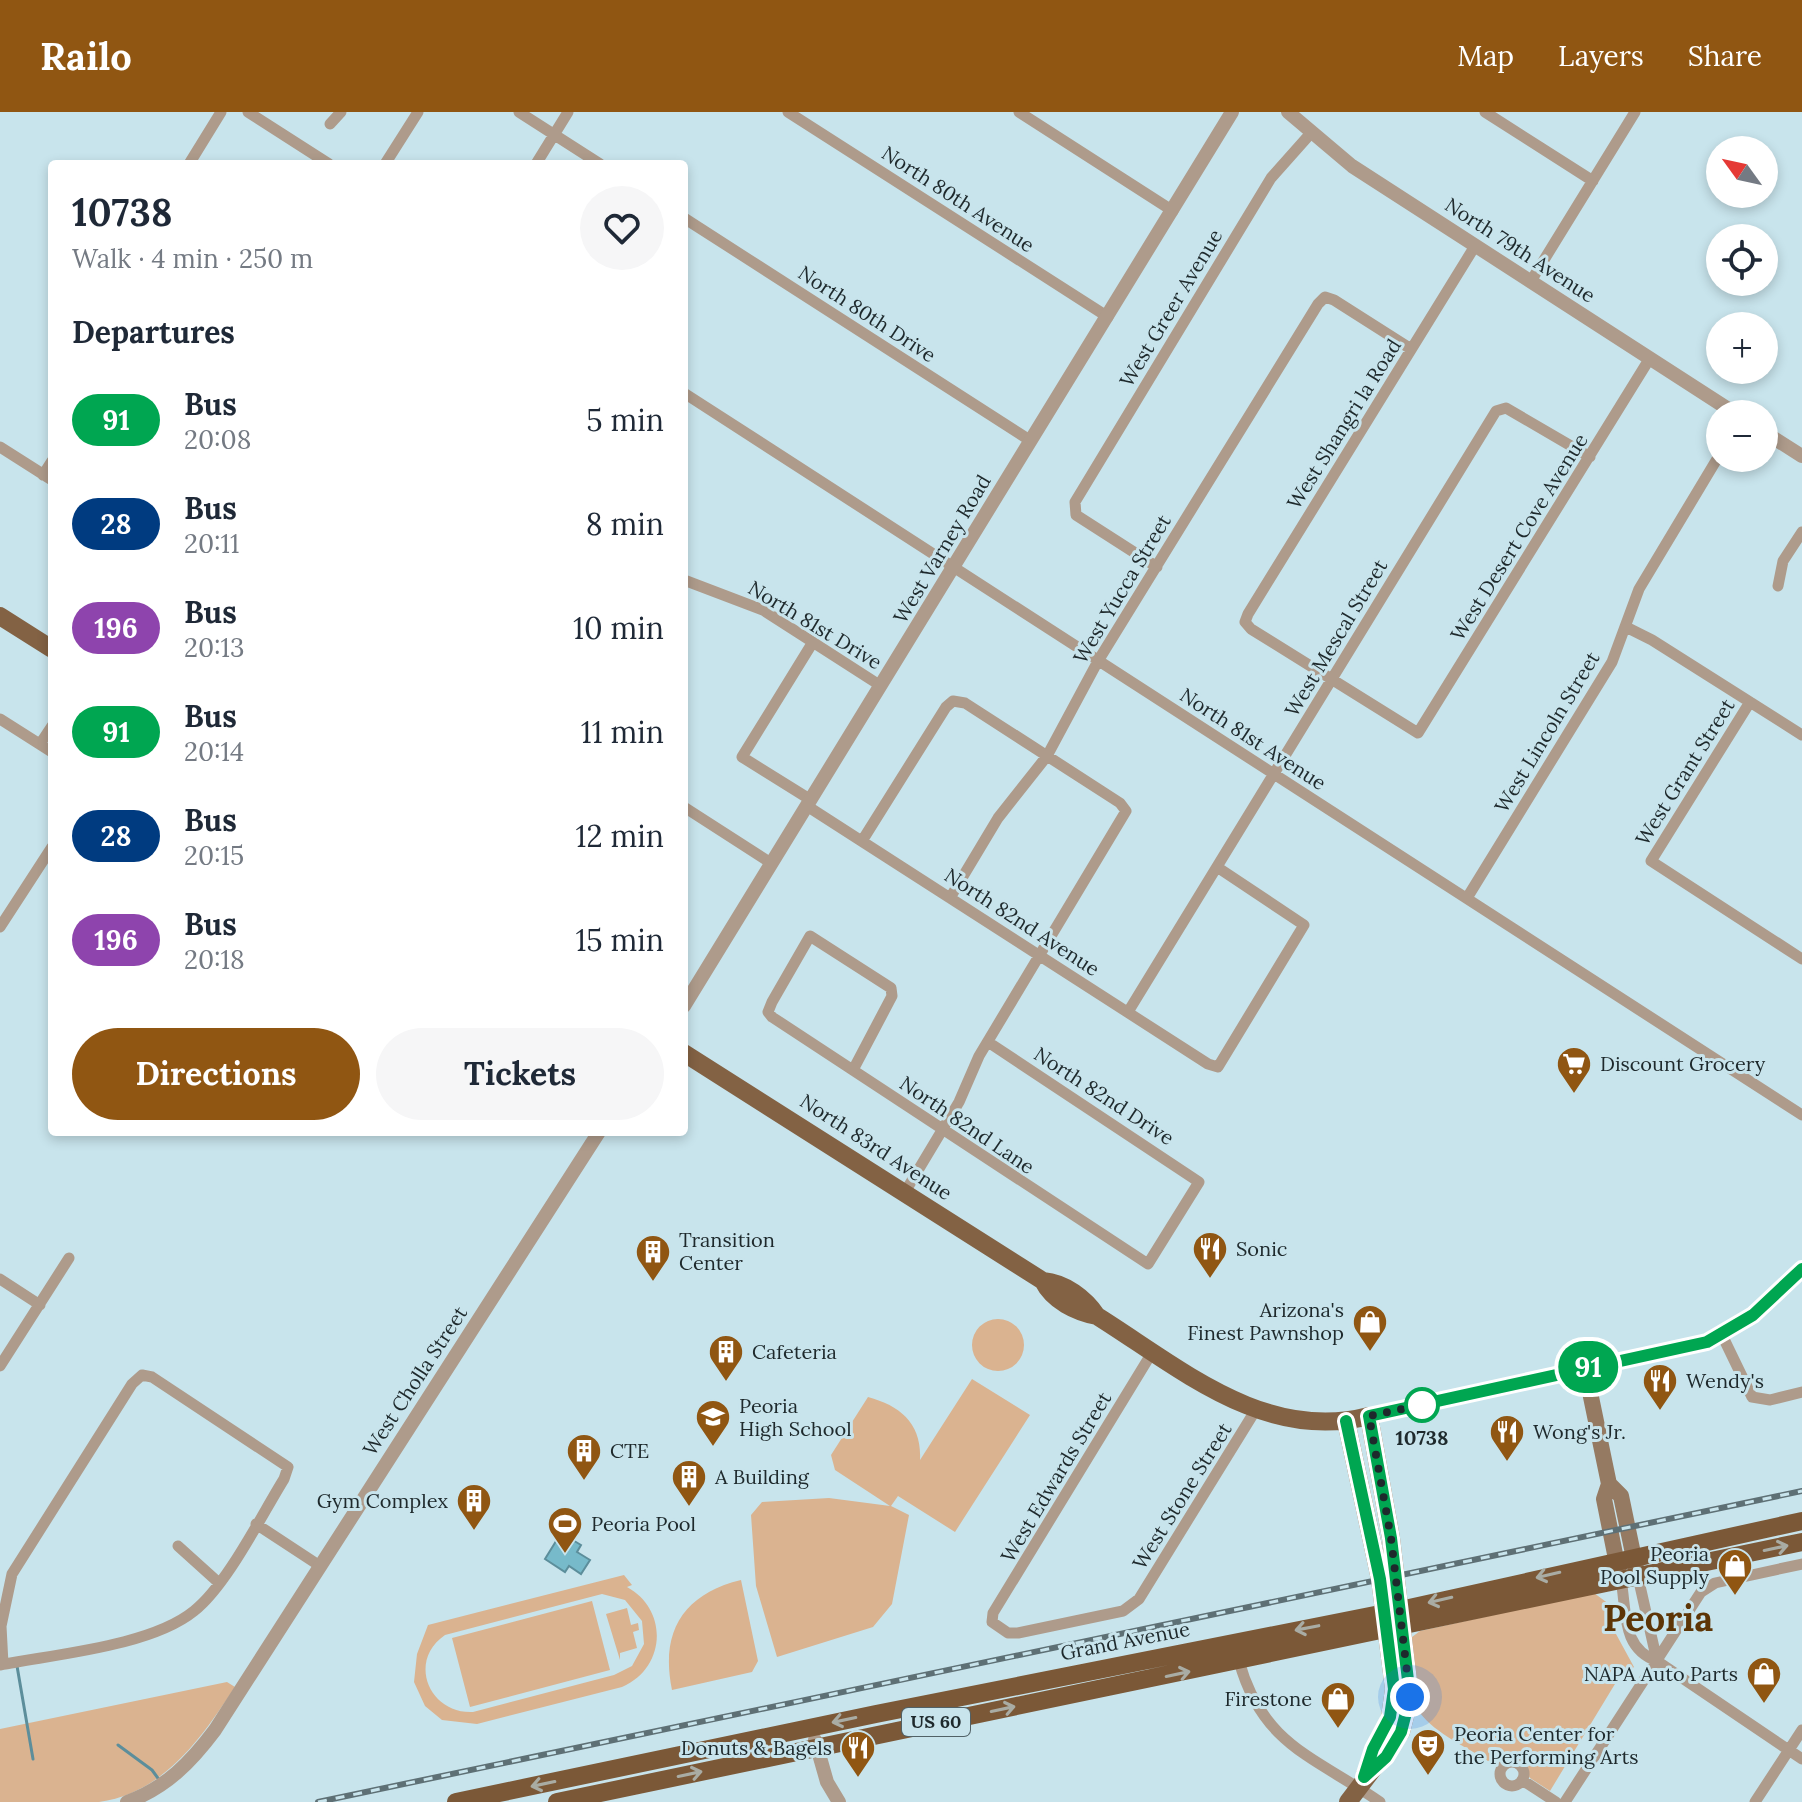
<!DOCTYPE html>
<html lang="en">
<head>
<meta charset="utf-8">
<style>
	body { margin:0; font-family:Lora,serif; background:#f6f6f7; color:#1f2937; height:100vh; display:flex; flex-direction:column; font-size:30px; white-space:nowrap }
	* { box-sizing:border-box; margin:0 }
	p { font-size:26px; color:#747a83 }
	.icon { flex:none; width:44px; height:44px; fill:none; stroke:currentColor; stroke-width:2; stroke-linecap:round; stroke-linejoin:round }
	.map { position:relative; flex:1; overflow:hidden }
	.drawer { position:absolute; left:48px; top:48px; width:640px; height:976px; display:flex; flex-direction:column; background:#fff; border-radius:8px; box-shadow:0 4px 12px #0003 }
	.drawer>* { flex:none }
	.badge { padding:0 16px; border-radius:26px; font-size:28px; line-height:52px }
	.needle { width:52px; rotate:303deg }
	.controls { position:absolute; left:1706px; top:24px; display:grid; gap:16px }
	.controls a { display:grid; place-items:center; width:72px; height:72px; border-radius:50%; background:#fff; box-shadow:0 4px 12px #0003; font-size:40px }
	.you { position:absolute; width:40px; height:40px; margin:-20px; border:6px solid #fff; border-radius:50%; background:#1a73e8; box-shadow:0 0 0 12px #1a73e833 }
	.map>.badge { position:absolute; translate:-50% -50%; box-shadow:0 0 0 4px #fff }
	h2 { padding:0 24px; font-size:30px; line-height:72px }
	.round { display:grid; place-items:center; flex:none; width:84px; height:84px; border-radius:42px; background:#f6f6f7 }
	.summary { display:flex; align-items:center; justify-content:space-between; height:136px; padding:0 24px }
	h1 { font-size:38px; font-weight:700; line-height:60px }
	.button { display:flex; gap:16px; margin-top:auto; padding:16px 24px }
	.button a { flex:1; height:92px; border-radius:48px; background:#905612; color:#fff; font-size:32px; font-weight:700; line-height:92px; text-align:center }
	.button a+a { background:#f6f6f7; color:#1f2937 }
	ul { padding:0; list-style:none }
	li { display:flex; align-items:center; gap:24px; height:104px; padding:0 24px }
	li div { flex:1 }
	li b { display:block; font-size:30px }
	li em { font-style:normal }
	li .badge { min-width:88px; font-weight:700; text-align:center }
	header { display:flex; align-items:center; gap:48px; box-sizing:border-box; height:112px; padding:0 40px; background:#905612; color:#fff }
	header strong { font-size:38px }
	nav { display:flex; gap:44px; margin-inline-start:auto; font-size:28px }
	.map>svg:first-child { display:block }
	.green { fill:#dab390; fill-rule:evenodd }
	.water { fill:#77baca; stroke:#5c8e9b; stroke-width:2 }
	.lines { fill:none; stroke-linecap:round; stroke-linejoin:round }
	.stream { stroke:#5c8e9b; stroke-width:3 }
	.minor { stroke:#ae9b8b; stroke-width:11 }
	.tertiary { stroke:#ae9b8b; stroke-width:14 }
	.secondary { stroke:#957a62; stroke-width:16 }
	.primary { stroke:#836244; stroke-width:18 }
	.trunk { stroke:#7b5837; stroke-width:18 }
	.rail-casing { stroke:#5e7075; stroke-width:6 }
	.rail { stroke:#c8e4ec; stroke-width:3; stroke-dasharray:9; stroke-linecap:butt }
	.oneway { stroke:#a9aca4 }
	.line-casing { stroke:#fff; stroke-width:18 }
	.line { stroke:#00a651; stroke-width:12 }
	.walk { stroke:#1e292c; stroke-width:8; stroke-dasharray:0 14.4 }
	.stop-dot { fill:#fff; stroke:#00a651; stroke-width:4 }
	.labels { text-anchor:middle; stroke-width:6; stroke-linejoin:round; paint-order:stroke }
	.shield { fill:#c8e4ec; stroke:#516166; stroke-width:2 }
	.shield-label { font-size:18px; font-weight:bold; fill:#1e292c }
	.street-label { font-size:20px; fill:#1e292c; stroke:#c8e4ec }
	.poi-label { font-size:20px; fill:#1e292c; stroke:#c8e4ec; text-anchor:start }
	.stop-label { font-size:20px; font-weight:bold; fill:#1e292c; stroke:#c8e4ec }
	.town-label { font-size:36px; font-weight:bold; fill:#5d3506; stroke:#c8e4ec }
</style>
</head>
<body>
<header>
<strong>Railo</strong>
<nav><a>Map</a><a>Layers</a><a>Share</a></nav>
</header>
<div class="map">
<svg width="1802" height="1690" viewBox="0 0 1802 1690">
	<rect width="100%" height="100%" fill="#c8e4ec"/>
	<path class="green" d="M972 1233a26 26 0 1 1 52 0a26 26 0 1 1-52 0Z
		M972,1267L1030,1303L955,1420L898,1384L891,1394L909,1403L892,1492L873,1515L777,1545L756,1474L751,1403L762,1390L829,1386L890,1394L835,1358L831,1343L868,1285C901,1294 922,1312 920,1348Z
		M624,1463L632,1473L627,1475C669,1498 666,1556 622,1575L477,1612L442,1608L425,1594L414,1570L417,1542L428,1513ZM602,1482L625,1488L642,1509L644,1532L632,1554L614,1563L473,1600C429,1602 407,1549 445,1523Z
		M741,1468L758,1549L752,1560L672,1578C660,1520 683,1482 741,1468Z
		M1594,1481L1613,1495L1616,1522L1634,1555L1618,1567L1550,1679L1530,1666L1513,1641L1488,1649C1467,1635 1436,1622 1420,1601C1412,1590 1411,1540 1412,1525L1420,1519Z
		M592,1489L610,1558L470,1595L452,1526Z
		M627,1496L631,1513L638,1511L639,1518L633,1520L637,1536L620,1541V1548L606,1502Z
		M227,1570L235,1575C202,1625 164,1681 99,1690C67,1690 32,1690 0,1690V1617Z"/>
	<path class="water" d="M561,1421L581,1433L577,1440L590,1448L581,1462L569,1454L565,1460L545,1447Z"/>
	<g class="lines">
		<path class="stream" d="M17,1554L33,1647
			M118,1633L152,1658L160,1669"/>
		<path class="minor" d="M248,0L329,52
			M519,0L600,52
			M788,0L1108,205
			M1019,0L1173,99
			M1485,0L1593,69
			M330,12L341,0
			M189,52L221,0
			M385,52L418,0
			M536,52L568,0
			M684,106L1031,329
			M1475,134L1248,502L1245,510L1251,517L1418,621L1650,246
			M1531,169L1635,0
			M684,281L1802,1003
			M0,335L52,368
			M43,363L52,349
			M1157,455L1076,403L1075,390L1271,66L1311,21
			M684,468L763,498L881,574
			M1778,474L1783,449L1802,420
			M1626,515L1652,528L1802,623
			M1750,590L1651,749L1802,847
			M0,607L52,640
			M40,632L52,614
			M811,688L742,645L813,530
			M807,694L1208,952L1218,955L1304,813L1217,755
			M684,695L771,751
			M862,729L946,595L953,589L965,591L1120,691L1126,699L979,944L959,990L905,1080
			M950,786L998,706L1047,644L1098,549L1318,192L1325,185L1334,188L1411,237
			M1467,786L1612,550L1639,477L1720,342
			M0,815L52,735
			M1128,900L1496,299L1506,296L1590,345
			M853,958L892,884L891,876L810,824L772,890L768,900L772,905L1148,1152L1199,1070L988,930
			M0,1167L40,1193
			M1722,1223L1752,1285L1770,1288L1802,1280
			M1153,1239L993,1501L992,1510L1008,1521H1018L1123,1499L1139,1487L1255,1299
			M0,1254L69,1146
			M256,1412L320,1454
			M178,1434L219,1471
			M1638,1465L1657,1549
			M1621,1468C1627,1500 1621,1536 1657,1549L1802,1647
			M1239,1549C1262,1633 1315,1645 1380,1690
			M0,1553C56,1542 151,1534 194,1499C227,1473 261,1404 284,1367L288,1355L152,1265L142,1263L132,1272L12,1462L1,1514L3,1552
			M1500 1662a12 12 0 1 1 24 0a12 12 0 1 1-24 0Z
			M1522,1668L1556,1690
			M1565,1690L1701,1480L1715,1471L1802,1452
			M1755,1690L1802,1618"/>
		<path class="tertiary" d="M1288,0L1352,54L1736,302
			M1764,320L1802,344
			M684,894L1232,0
			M815,1628L827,1670L839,1690
			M127,1690C166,1676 191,1650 215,1618L599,1020"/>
		<path class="secondary" d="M1585,1256L1609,1372L1604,1387L1619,1462
			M1369,1304L1707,1230L1753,1203L1802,1157
			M1609,1372L1621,1384L1636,1456"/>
		<path class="primary" d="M0,504L52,537
			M684,941L1043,1169C1065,1171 1085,1186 1097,1204
			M1043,1169C1053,1189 1076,1200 1097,1204C1180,1256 1265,1331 1369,1304L1391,1426L1410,1585L1401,1620L1348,1690
			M1346,1309L1380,1467L1394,1577L1390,1605L1365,1663"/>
		<path class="trunk" d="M456,1690L876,1602L1400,1498L1802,1409
			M557,1690L1802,1430"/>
		<defs>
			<path id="rail" d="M318,1690L1802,1379"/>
		</defs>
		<use href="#rail" class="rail-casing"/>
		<use href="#rail" class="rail"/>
	</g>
	<defs><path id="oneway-shaft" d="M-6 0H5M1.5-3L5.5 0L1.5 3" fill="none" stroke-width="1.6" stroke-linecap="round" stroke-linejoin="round" transform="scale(2)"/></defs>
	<g class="oneway">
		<use href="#oneway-shaft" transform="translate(1776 1436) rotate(-12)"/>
		<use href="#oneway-shaft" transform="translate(1548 1463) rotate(167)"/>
		<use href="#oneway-shaft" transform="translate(1440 1488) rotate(167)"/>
		<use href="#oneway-shaft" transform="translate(1307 1516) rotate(169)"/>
		<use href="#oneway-shaft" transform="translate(1178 1562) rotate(-12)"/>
		<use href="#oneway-shaft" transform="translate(1003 1597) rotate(-12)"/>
		<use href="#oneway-shaft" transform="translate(844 1608) rotate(168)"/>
		<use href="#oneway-shaft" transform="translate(690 1662) rotate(-12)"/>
		<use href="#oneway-shaft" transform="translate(543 1672) rotate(168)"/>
	</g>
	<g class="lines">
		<defs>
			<path id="line" d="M1346,1309L1380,1467L1394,1577L1390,1605L1373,1637L1364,1665L1386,1645L1401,1620L1410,1585L1391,1426L1369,1304L1707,1230L1753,1203L1802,1157"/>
		</defs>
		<use href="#line" class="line-casing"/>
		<use href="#line" class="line"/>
		<path class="walk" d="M1410,1585L1391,1426L1369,1304L1422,1293"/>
	</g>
	<defs>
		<symbol id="supermarket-pin" viewBox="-11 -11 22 30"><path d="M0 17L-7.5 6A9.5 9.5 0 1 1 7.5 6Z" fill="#905612" stroke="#c8e4ec"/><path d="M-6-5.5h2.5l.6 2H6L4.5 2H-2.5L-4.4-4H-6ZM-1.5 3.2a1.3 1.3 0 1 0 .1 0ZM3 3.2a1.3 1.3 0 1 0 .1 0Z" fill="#fff"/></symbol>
		<symbol id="restaurant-pin" viewBox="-11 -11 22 30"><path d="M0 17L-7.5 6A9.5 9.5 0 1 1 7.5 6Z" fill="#905612" stroke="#c8e4ec"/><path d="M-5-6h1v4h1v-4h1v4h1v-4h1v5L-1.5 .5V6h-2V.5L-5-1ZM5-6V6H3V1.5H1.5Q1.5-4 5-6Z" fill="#fff"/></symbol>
		<symbol id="building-pin" viewBox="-11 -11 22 30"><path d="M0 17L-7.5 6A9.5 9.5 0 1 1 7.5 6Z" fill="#905612" stroke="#c8e4ec"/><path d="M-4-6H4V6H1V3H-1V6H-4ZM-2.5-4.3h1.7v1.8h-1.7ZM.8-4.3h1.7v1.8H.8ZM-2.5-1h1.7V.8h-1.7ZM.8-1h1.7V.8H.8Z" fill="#fff"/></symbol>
		<symbol id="shop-pin" viewBox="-11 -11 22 30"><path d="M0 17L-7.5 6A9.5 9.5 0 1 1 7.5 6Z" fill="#905612" stroke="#c8e4ec"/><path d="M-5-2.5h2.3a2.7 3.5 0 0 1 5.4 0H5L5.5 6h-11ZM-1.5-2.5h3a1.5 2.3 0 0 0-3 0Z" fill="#fff"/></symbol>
		<symbol id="school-pin" viewBox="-11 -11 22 30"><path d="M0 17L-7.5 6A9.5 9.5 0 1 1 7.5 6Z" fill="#905612" stroke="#c8e4ec"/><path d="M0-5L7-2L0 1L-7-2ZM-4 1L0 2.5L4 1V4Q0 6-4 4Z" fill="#fff"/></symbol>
		<symbol id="stadium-pin" viewBox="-11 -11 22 30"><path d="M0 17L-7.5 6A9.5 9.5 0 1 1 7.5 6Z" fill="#905612" stroke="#c8e4ec"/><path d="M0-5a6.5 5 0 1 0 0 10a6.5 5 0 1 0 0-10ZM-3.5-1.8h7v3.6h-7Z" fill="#fff"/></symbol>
		<symbol id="theatre-pin" viewBox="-11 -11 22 30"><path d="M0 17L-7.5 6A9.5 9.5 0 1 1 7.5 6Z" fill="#905612" stroke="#c8e4ec"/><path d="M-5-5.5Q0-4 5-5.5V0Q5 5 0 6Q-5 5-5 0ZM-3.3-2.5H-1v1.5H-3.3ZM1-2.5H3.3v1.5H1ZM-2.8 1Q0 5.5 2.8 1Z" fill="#fff"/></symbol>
	</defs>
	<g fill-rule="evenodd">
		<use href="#supermarket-pin" x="1554" y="932" width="40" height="54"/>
		<use href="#restaurant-pin" x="1190" y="1117" width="40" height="54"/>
		<use href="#building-pin" x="633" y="1120" width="40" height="54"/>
		<use href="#shop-pin" x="1350" y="1190" width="40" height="54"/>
		<use href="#building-pin" x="706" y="1220" width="40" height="54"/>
		<use href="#restaurant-pin" x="1640" y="1249" width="40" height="54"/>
		<use href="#school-pin" x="693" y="1285" width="40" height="54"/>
		<use href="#restaurant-pin" x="1487" y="1300" width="40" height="54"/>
		<use href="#building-pin" x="564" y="1319" width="40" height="54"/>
		<use href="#building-pin" x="669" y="1345" width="40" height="54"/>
		<use href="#building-pin" x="454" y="1369" width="40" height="54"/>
		<use href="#stadium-pin" x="545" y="1392" width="40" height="54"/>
		<use href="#shop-pin" x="1715" y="1434" width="40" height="54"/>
		<use href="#shop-pin" x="1744" y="1542" width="40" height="54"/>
		<use href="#shop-pin" x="1318" y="1567" width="40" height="54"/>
		<use href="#theatre-pin" x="1408" y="1614" width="40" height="54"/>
		<use href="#restaurant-pin" x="838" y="1616" width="40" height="54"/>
	</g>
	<circle class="stop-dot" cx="1422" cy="1293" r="16"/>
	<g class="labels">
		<rect class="shield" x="902" y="1596" width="68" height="28" rx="6"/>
		<g class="shield-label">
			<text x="936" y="1616">US 60</text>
		</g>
		<g class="street-label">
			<text transform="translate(958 87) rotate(33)" y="7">North 80th Avenue</text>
			<text transform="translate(1520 138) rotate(33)" y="7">North 79th Avenue</text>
			<text transform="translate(1171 196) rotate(-59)" y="7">West Greer Avenue</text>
			<text transform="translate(867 202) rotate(33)" y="7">North 80th Drive</text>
			<text transform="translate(1344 312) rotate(-58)" y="7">West Shangri la Road</text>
			<text transform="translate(1519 425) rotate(-58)" y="7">West Desert Cove Avenue</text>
			<text transform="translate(942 437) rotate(-59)" y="7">West Varney Road</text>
			<text transform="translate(1122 477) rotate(-59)" y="7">West Yucca Street</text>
			<text transform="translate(815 513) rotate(31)" y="7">North 81st Drive</text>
			<text transform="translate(1336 526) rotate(-59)" y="7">West Mescal Street</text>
			<text transform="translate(1547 620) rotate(-59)" y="7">West Lincoln Street</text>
			<text transform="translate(1253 627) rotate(33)" y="7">North 81st Avenue</text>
			<text transform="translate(1685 660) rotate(-58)" y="7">West Grant Street</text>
			<text transform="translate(1022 810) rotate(33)" y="7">North 82nd Avenue</text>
			<text transform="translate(1104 984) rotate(33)" y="7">North 82nd Drive</text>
			<text transform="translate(967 1013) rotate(34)" y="7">North 82nd Lane</text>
			<text transform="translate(876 1035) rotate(33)" y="7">North 83rd Avenue</text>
			<text transform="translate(415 1269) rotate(-57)" y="7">West Cholla Street</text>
			<text transform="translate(1056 1365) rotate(-59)" y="7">West Edwards Street</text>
			<text transform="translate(1182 1384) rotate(-58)" y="7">West Stone Street</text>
			<text transform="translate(1125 1529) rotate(-11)" y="7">Grand Avenue</text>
		</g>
		<g class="poi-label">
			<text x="1600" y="959">Discount Grocery</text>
			<text x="679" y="1135">Transition<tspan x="679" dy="23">Center</tspan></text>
			<text x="1236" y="1144">Sonic</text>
			<text x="1344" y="1205" text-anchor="end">Arizona's<tspan x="1344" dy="23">Finest Pawnshop</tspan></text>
			<text x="752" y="1247">Cafeteria</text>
			<text x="1686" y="1276">Wendy's</text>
			<text x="739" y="1301">Peoria<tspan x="739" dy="23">High School</tspan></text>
			<text x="1533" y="1327">Wong's Jr.</text>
			<text x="610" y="1346">CTE</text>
			<text x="715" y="1372">A Building</text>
			<text x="448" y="1396" text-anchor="end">Gym Complex</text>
			<text x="591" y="1419">Peoria Pool</text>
			<text x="1709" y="1449" text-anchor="end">Peoria<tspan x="1709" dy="23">Pool Supply</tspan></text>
			<text x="1738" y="1569" text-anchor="end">NAPA Auto Parts</text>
			<text x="1312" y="1594" text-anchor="end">Firestone</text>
			<text x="1454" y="1629">Peoria Center for<tspan x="1454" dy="23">the Performing Arts</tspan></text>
			<text x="832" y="1643" text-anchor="end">Donuts &amp; Bagels</text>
		</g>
		<g class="stop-label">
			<text x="1422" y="1333">10738</text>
		</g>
		<g class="town-label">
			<text x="1658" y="1519">Peoria</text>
		</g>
	</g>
</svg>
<div class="controls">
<a><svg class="needle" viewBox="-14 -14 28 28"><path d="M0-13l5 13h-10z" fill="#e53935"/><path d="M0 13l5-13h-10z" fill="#747a83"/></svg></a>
<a><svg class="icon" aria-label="locate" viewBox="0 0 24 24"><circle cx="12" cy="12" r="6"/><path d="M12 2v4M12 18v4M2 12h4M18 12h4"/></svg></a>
<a>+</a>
<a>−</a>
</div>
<div class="you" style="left:1410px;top:1585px"></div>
<b class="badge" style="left:1588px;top:1255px;background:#00a651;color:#fff">91</b>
<section class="drawer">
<div class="summary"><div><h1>10738</h1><p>Walk · 4 min · 250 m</p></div><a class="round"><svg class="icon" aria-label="heart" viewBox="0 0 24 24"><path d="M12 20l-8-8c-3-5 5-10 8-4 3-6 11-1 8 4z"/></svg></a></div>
<h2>Departures</h2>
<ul>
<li><span class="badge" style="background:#00a651;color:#fff">91</span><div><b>Bus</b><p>20:08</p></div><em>5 min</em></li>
<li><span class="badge" style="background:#003b80;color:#fff">28</span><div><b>Bus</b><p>20:11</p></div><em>8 min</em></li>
<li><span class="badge" style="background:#8e44ad;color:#fff">196</span><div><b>Bus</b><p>20:13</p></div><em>10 min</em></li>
<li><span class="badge" style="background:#00a651;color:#fff">91</span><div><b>Bus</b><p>20:14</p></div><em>11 min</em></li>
<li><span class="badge" style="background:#003b80;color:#fff">28</span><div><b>Bus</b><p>20:15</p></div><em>12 min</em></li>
<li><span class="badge" style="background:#8e44ad;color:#fff">196</span><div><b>Bus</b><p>20:18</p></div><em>15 min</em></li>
</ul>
<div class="button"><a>Directions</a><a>Tickets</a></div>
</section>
</div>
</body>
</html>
